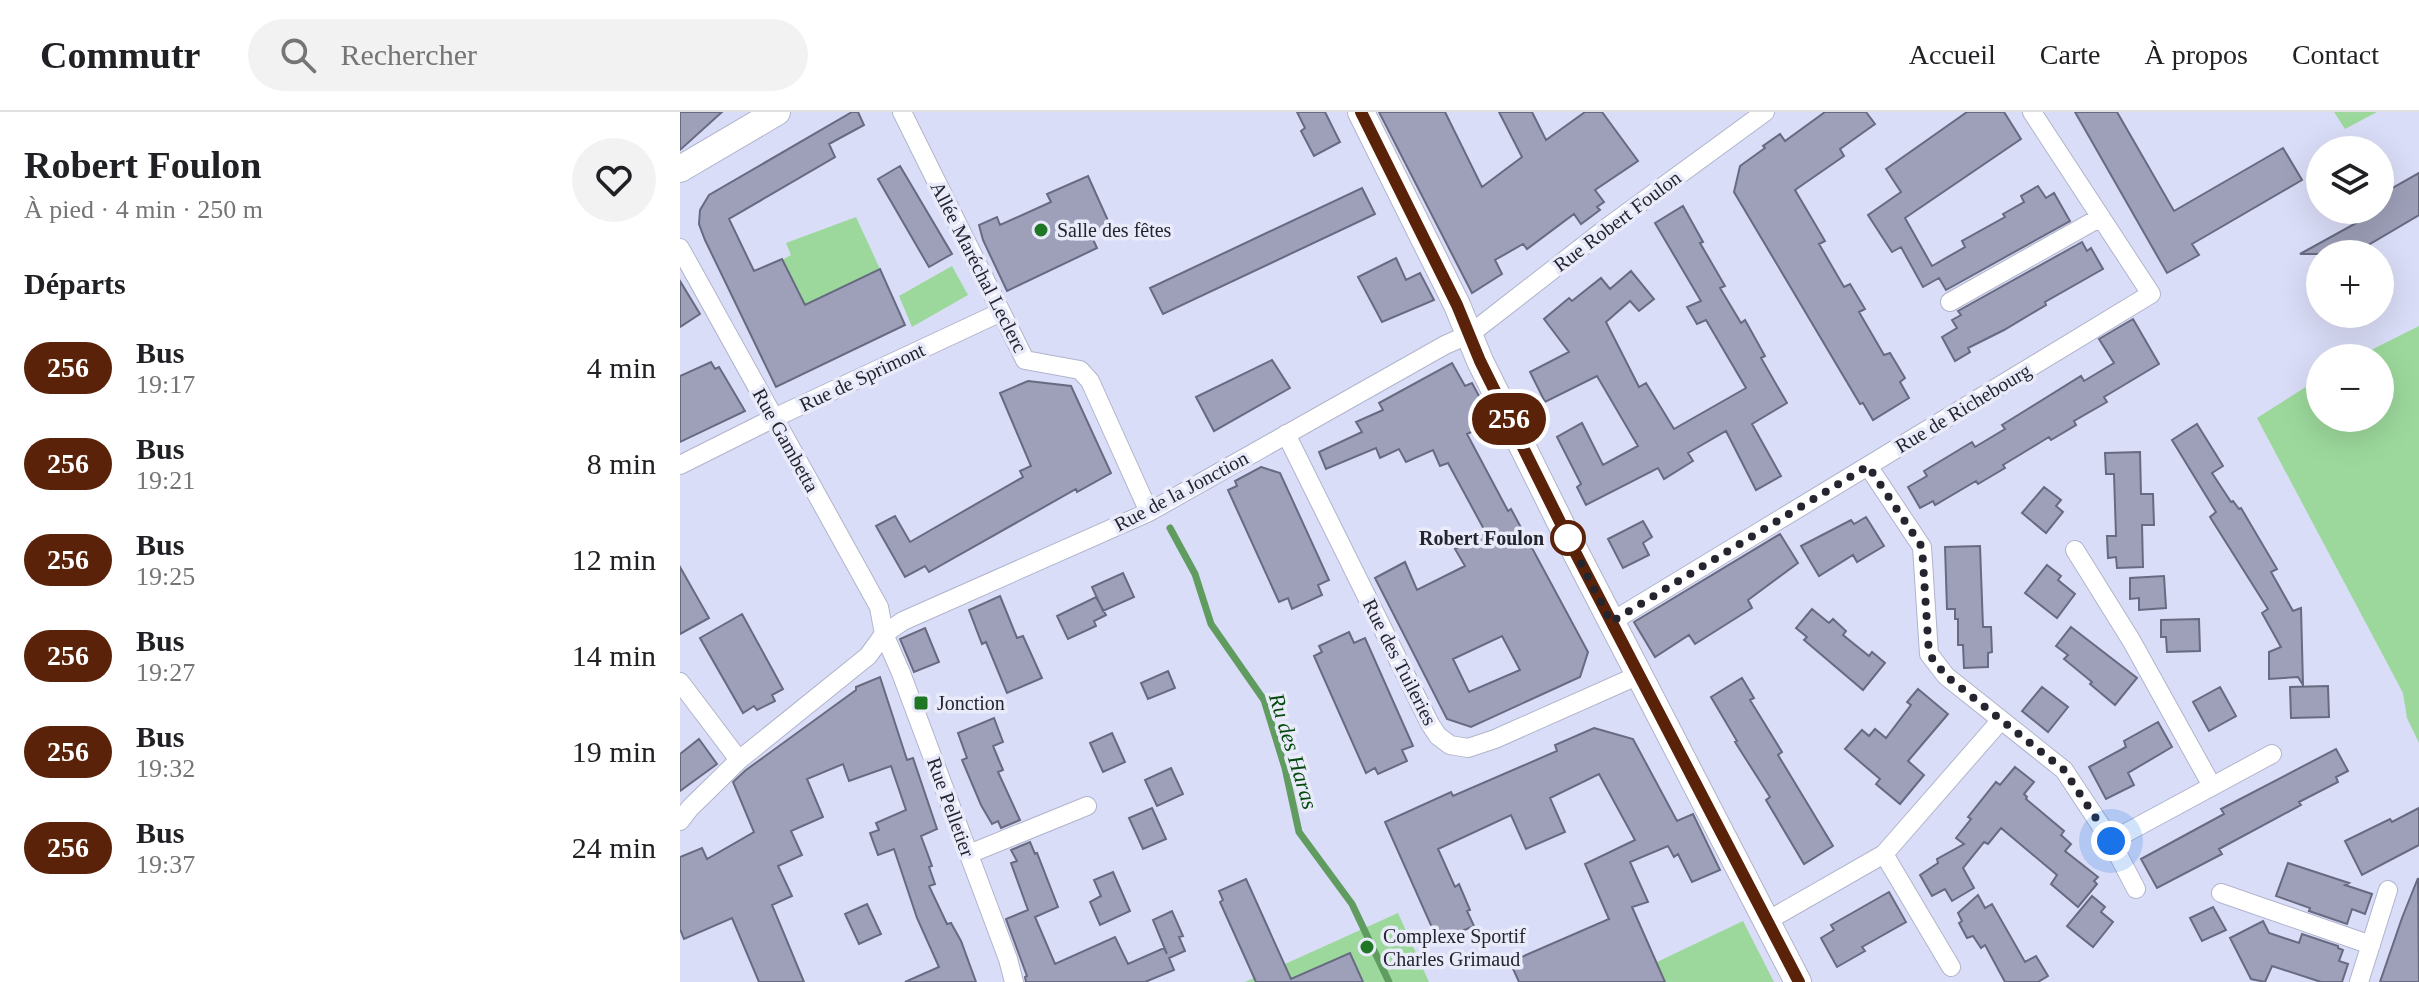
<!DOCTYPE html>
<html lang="fr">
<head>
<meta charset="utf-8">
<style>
	body { margin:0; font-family:"Times New Roman",serif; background:#f2f2f2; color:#202124; height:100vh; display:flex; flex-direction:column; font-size:30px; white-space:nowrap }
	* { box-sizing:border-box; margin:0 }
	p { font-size:26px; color:#757577 }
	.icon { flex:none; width:44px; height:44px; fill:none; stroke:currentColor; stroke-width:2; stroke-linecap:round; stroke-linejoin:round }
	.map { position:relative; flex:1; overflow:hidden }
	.side { display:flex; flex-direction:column; background:#fff; width:680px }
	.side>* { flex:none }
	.badge { padding:0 16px; border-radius:26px; font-size:28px; line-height:52px }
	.tools { position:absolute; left:1626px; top:24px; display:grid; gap:16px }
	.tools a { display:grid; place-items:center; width:88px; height:88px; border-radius:50%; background:#fff; box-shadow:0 8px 32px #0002; font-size:40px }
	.you { position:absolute; width:40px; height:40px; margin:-20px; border:6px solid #fff; border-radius:50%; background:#1a73e8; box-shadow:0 0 0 12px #1a73e833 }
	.map>.badge { position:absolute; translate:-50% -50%; box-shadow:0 0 0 4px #fff }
	h2 { padding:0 24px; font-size:30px; line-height:72px }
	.round { display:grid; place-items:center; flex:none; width:84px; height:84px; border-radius:42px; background:#f2f2f2 }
	.headline { display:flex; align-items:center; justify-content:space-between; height:136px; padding:0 24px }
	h1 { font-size:38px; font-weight:700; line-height:60px }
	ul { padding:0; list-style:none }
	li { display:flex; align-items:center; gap:24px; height:96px; padding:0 24px }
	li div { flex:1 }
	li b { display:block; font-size:30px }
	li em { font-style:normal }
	li .badge { min-width:88px; font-weight:700; text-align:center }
	header { display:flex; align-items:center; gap:48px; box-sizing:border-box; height:112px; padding:0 40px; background:#fff; border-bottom:2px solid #e0e0e0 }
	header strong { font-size:38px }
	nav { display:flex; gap:44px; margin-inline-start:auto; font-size:28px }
	.search { width:560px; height:72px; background:#f2f2f2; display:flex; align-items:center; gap:20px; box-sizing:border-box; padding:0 28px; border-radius:44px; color:#757577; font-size:30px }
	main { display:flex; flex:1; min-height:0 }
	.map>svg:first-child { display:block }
	.green { fill:#9cd89b }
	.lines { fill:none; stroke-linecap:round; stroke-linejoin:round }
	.stream { stroke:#609c60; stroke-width:7 }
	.building { fill:#9da0b8; stroke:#676a81; stroke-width:2; fill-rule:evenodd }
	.street-casing { stroke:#b0b4cc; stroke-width:20 }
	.secondary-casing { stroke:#b0b4cc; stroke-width:28 }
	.street { stroke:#fff; stroke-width:18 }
	.secondary { stroke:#fff; stroke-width:26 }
	.line-casing { stroke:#fff; stroke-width:18 }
	.line { stroke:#5a2209; stroke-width:12 }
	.walk { stroke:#24252f; stroke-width:8; stroke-dasharray:0 14.4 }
	.poi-dot { fill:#1f7725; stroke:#e9ebfb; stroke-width:3 }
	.stop-dot { fill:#fff; stroke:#5a2209; stroke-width:4 }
	.labels { text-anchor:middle; stroke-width:7; stroke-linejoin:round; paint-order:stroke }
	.street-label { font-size:20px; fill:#24252f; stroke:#e9ebfb }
	.poi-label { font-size:20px; fill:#24252f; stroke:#e9ebfb; text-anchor:start }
	.stop-label { font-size:20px; font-weight:bold; fill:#24252f; stroke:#e9ebfb; text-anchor:end }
	.water-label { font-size:22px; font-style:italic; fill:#05490d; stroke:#e9ebfb }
</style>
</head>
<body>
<header>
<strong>Commutr</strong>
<div class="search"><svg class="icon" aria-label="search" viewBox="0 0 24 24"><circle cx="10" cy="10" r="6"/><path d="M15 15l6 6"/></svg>Rechercher</div>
<nav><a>Accueil</a><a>Carte</a><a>À propos</a><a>Contact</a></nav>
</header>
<main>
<section class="side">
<div class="headline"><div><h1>Robert Foulon</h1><p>À pied · 4 min · 250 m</p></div><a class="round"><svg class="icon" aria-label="heart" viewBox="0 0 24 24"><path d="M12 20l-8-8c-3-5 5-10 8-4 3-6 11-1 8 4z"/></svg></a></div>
<h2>Départs</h2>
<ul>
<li><span class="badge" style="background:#5a2209;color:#fff">256</span><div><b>Bus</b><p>19:17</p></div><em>4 min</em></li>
<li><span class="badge" style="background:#5a2209;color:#fff">256</span><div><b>Bus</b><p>19:21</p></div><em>8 min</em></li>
<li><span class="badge" style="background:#5a2209;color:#fff">256</span><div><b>Bus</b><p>19:25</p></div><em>12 min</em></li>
<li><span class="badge" style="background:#5a2209;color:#fff">256</span><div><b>Bus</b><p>19:27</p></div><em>14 min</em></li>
<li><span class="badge" style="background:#5a2209;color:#fff">256</span><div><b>Bus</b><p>19:32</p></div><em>19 min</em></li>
<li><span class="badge" style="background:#5a2209;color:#fff">256</span><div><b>Bus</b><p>19:37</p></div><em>24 min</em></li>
</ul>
</section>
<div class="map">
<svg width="1739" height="870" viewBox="0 0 1739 870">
	<rect width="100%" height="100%" fill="#daddf7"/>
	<path class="green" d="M1654,0H1697L1665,17Z
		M176,105L200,157L143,185L128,199L102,148L111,143L106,131Z
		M272,154L288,183L232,215L219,184Z
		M1739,214V631L1727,606L1723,581L1577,306L1640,266V306H1700V246H1675Z
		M718,801L749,870H565Z
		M1063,809L1094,870H935Z"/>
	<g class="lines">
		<path class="stream" d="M490,416L515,462L531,512L584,588L605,656L619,720L672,792L709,870"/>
	</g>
	<path class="building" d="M0,0H42L0,38Z
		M172,0H178L184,13L149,32L155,45L49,107L74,159L102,147L125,193L200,157L225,213L96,275L25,128L19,112L20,98L29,83Z
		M617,0H645L660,30L634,44L621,19L625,16Z
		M699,0H765L802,75L842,45L819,0H852L866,28L905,0H922L958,49L915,78L924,90L917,95L920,98L901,112L894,102L847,137L843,132L815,148L822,162L792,181Z
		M1145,0H1186L1195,12L1160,37L1164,44L1115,78L1145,129L1139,132L1164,175L1170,172L1185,197L1179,200L1204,243L1210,241L1225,266L1220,270L1229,286L1193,308L1183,291L1180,292L1054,80L1060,54L1085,36L1083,34L1100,22L1105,29Z
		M1287,0H1324L1341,27L1225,106L1252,154L1285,135L1282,129L1325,105L1323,102L1344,90L1341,84L1358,74L1366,86L1374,81L1390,109L1266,178L1259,166L1243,175L1221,135L1212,140L1188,103L1221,80L1206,57Z
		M1395,0H1437L1494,99L1603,36L1622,68L1512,132L1519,143L1487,161Z
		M220,54L272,142L249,155L198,67Z
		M1739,61V103L1673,142H1620L1700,98V83Z
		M408,64L430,113L411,123L417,136L327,179L303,128L299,113L317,105L320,113L371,90L367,82Z
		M682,76L695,102L483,202L470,176Z
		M1003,94L1023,130L1020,131L1045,174L1040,176L1061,211L1065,208L1085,244L1081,246L1107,291L1072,312L1101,364L1076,378L1046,319L1008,341L1013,349L984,367L978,356L906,393L897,375L901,372L877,325L902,311L923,353L958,334L917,264L865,290L850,260L889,240L864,207L889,186L892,189L921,166L930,177L951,159L974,187L959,199L950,189L926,210L959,275L966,271L994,317L1066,276L1026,208L1017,212L1007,195L1021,189L975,111Z
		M1402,130L1407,139L1411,136L1423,157L1365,190L1366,193L1324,218L1288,236L1290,240L1275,249L1262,225L1277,216L1272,208L1281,203L1278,199Z
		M716,146L726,168L740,161L754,188L702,210L678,165Z
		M0,169L20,202L0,215Z
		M1453,207L1479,252L1424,285L1427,290L1394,309L1396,313L1371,328L1369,325L1323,353L1325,356L1298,372L1296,369L1255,393L1253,389L1240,396L1228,375L1247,364L1244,359L1292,330L1295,335L1325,317L1322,313L1401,264L1404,269L1434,251L1419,227Z
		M592,248L610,276L534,319L516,285Z
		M31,250L35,257L39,255L65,299L0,330V264Z
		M772,251L785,274L792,271L813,310L787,322L828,399L831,397L908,540L900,565L791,615L767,607L695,466L725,450L737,478L785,454L775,437L806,421L768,351L760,354L753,338L726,350L719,337L700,346L696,336L646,357L639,340L682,320L676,310L703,298L699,291ZM822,524L840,558L789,580L773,547Z
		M348,269L391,274L431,361L397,380L396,377L249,460L245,454L225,465L196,414L215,404L230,430L343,365L340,359L351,354L320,281Z
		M1517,312L1543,354L1532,361L1551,390L1553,389L1559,397L1561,396L1597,457L1591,460L1613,499L1621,496L1623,573L1618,565L1589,567V540L1601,535L1582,501L1588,497L1530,405L1536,400L1492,328Z
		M1460,340L1461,382H1473L1474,413H1462L1463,455L1437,456L1436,445L1428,446L1427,424H1436L1434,362H1426L1425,341Z
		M581,355L600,361L649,468L638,473L642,483L612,497L608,486L599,490L548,378L557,374L555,369Z
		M1364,375L1381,388L1376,394L1383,400L1366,421L1342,401Z
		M1186,405L1204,434L1177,450L1173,443L1139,464L1121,434L1171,408L1174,412Z
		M963,409L972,425L963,431L969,443L943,456L928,427Z
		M1100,422L1118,451L1068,488L1072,496L1015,532L1009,523L975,545L954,510Z
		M1300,434L1303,515H1311L1312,540L1308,541V555L1284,556L1283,533H1278V507H1275V497H1267L1265,435Z
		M1367,453L1381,464L1378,468L1395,482L1377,506L1345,481Z
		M0,455L29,506L0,522Z
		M443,461L454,485L423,499L412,475Z
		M1484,464L1486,496L1459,498V486L1450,487V466Z
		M320,484L337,526L343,524L362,566L327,581L306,530L302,532L289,498Z
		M416,485L426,503L414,509L416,514L388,527L377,504Z
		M1132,497L1149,511L1153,507L1166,519L1163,523L1189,544L1192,540L1205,551L1183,578L1124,528L1127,525L1116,516Z
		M62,502L103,577L92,583L95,589L77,598L74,594L63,601L20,526Z
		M1519,507L1520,539L1487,540L1486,525H1481V508Z
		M1391,515L1457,566L1435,593L1410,572L1412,570L1384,547L1388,543L1376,534Z
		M245,516L259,550L234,560L220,527Z
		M669,520L674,531L685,526L733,634L722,638L727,649L698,662L695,656L686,661L634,544L642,540L639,534Z
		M488,559L495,576L468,587L461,571Z
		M200,565L227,648L233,646L257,717L241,724L252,754L249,755L255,772L249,774L267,812L271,811L281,829L296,870H225L259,855L237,806L214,737L198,743L190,721L199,718L196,711L226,698L211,654L169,669L163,652L127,667L143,705L111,719L122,743L98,754L112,784L92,793L124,870H79L52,806L4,827L0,817V745L22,736L27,747L74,720L53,670L66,658L176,578V575Z
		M1062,566L1074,586L1070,588L1102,640L1098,643L1153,734L1124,752L1086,688L1090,685L1055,630L1057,629L1031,585Z
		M1648,574L1649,605L1611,606L1610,575Z
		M1362,575L1388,595L1368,620L1342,599Z
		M1540,575L1556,604L1529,619L1513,590Z
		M1238,577L1268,602L1228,649L1244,663L1220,692L1196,672L1200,667L1165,637L1182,618L1189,624L1195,617L1206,626L1231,593L1227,590Z
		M314,606L323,630L313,634L323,658L318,660L340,708L321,716L318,709L312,712L301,693L282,648L287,646L278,621Z
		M1478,610L1492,635L1448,661L1454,673L1426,687L1409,655L1446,635L1444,629Z
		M914,616L953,627L997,709L1013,702L1040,758L1012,770L998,742L994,745L988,734L950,750L968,790L952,795L985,870H839L830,850L929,807L905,752L955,728L919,662L870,686L885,720L846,737L831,703L758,737L775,775L779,772L790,798L787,799L794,814L758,829L705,710L771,680L773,684L877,639L875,633Z
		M432,621L445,650L423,660L410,631Z
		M19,627L37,652L0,679V642Z
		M1656,637L1668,659L1656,665L1658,670L1619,690L1621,693L1539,737L1542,742L1477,776L1461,747L1544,702L1541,697Z
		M1335,655L1354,670L1344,682L1347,685L1346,687L1384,719L1381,723L1391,732L1385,739L1418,765L1414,769L1417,772L1398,795L1371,772L1377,763L1321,716L1308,732L1304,730L1283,756L1294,776L1272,789L1265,777L1252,784L1240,763L1258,751L1257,747L1284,732L1276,726L1291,707L1288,705L1316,670L1320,673Z
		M491,656L503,682L477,694L465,668Z
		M472,696L486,727L463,737L449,706Z
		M1739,696V733L1682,763L1665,729L1710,707L1712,710Z
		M350,730L355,742L357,741L378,795L355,805L375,852L435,825L448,852L484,836L487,842L473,808L492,799L503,824L499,825L505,839L489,846L494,858L465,870H346L345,865L347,864L326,807L348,798L331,751L337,749L331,738Z
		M1608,751L1669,771L1665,773L1692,782L1685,802L1672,797L1667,812L1629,799L1630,796L1596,784Z
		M433,760L450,799L420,813L410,790L421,784L414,768Z
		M1738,766L1739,870H1700L1722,806Z
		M566,767L611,867L670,841L683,870H576L540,790L543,788L539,779Z
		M1209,780L1226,810L1182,835L1185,839L1157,855L1141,826L1154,818L1151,813Z
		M1298,783L1305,796L1312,792L1345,850L1356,844L1368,864L1358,870H1325L1305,833L1301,836L1293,824L1287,826L1279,811L1282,809L1278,801Z
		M1412,784L1425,795L1421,800L1433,810L1413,835L1387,814Z
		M187,792L201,822L179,832L165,802Z
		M1533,795L1546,818L1522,829L1510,806Z
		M1583,809L1589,821L1619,831L1622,822L1658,834V836L1663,838L1659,849L1668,852L1662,870H1641L1592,854L1585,870L1571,867L1550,826Z"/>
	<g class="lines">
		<defs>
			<path id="street" d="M222,0L345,248L400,258L410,269L469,400
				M0,136L199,495L204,522L221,561L328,847L334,870
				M1270,190L1421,105
				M606,322L750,612L758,624L770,633L788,636L815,627L959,563
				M0,353L94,306L321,200
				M1188,354L1242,435L1249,542L1266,564L1384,658L1431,729L1456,777
				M1395,438L1451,528L1532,674
				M931,510L1471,182L1352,0
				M0,570L59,648
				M0,709L10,696L59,648L188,544L204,522L223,509L469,400L765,233L790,222L929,114L1085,0
				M1431,729L1592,642
				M289,742L407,694
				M1204,742L1271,855
				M1541,781L1691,833
				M1087,809L1204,742L1321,608
				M1679,870L1708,778"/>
			<path id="secondary" d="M681,0L777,193L800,249L882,414L1118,870
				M0,57L97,0"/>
		</defs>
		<use href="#street" class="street-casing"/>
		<use href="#secondary" class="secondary-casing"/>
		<use href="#street" class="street"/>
		<use href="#secondary" class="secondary"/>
	</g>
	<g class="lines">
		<defs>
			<path id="line" d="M681,0L777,193L800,249L894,438L1119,870"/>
		</defs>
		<use href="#line" class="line-casing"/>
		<use href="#line" class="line"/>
		<path class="walk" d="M888,426L931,510L1188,354L1242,435L1249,542L1266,564L1384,658L1431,729"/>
	</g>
	<g class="poi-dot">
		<circle cx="361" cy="118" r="8"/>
		<rect x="233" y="583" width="16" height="16" rx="4"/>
		<circle cx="687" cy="835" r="8"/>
	</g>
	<circle class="stop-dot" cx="888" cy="426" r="16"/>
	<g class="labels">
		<g class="street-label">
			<text transform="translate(937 109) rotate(-37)" y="7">Rue Robert Foulon</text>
			<text transform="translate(299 155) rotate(63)" y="7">Allée Maréchal Leclerc</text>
			<text transform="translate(182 265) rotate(-25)" y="7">Rue de Sprimont</text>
			<text transform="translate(1283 296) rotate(-31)" y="7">Rue de Richebourg</text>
			<text transform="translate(106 328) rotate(61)" y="7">Rue Gambetta</text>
			<text transform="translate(501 379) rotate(-28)" y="7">Rue de la Jonction</text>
			<text transform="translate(720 550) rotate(63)" y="7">Rue des Tuileries</text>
			<text transform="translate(271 695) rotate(70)" y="7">Rue Pelletier</text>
		</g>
		<g class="poi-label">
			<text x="377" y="125">Salle des fêtes</text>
			<text x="257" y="598">Jonction</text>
			<text x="703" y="831">Complexe Sportif<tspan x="703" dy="23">Charles Grimaud</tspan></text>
		</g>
		<g class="stop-label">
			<text x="864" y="433">Robert Foulon</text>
		</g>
		<g class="water-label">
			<text transform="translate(614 639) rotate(73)" y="8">Ru des Haras</text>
		</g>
	</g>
</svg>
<div class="tools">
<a><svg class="icon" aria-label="layers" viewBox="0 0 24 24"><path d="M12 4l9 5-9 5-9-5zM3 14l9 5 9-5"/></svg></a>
<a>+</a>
<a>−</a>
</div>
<div class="you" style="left:1431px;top:729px"></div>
<b class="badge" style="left:829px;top:307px;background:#5a2209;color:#fff">256</b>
</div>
</main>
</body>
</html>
